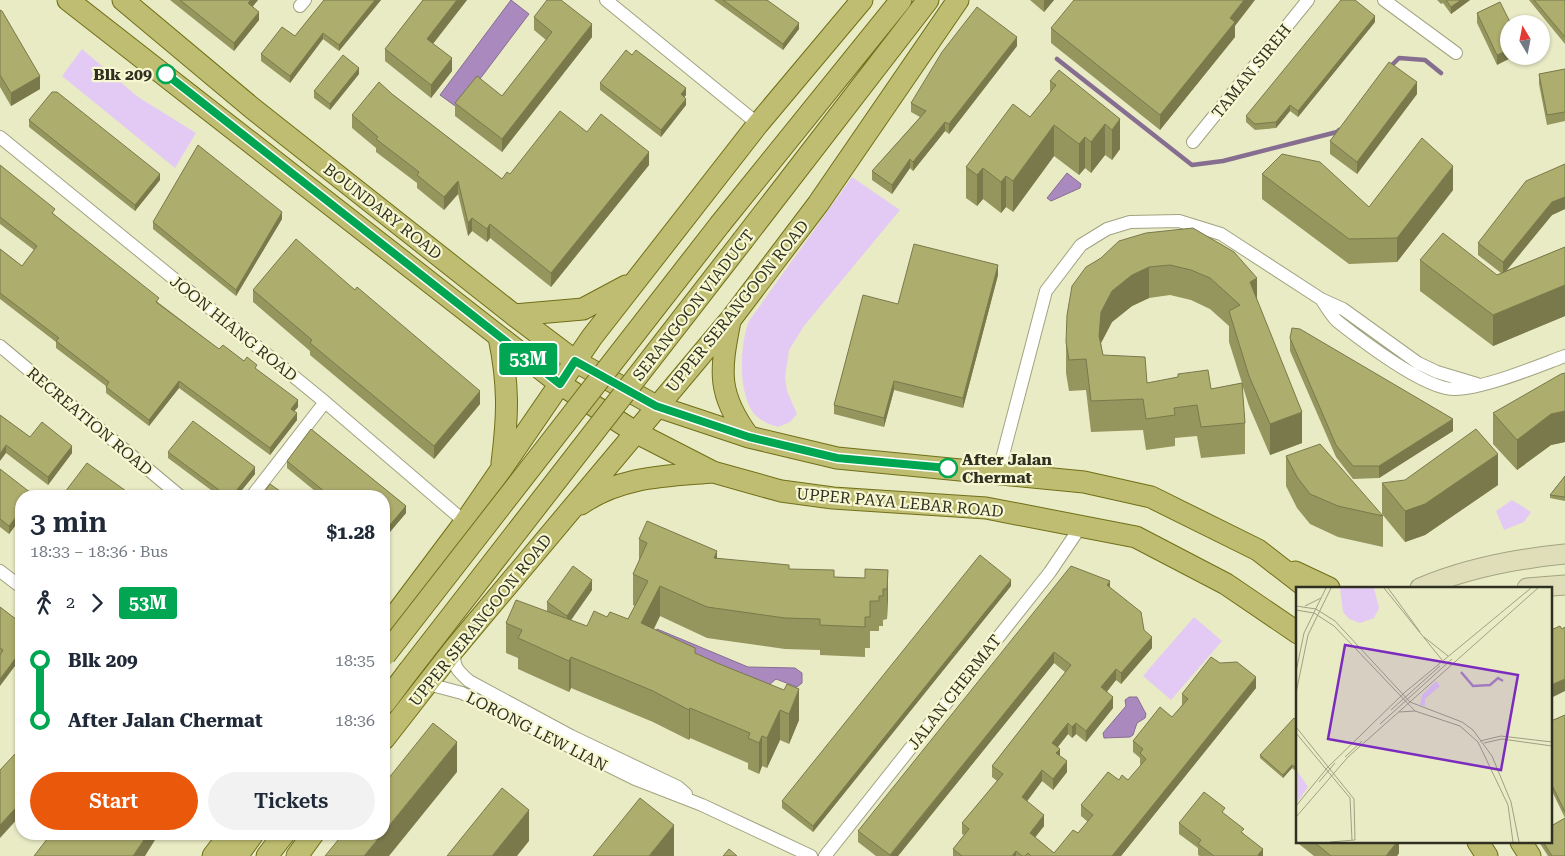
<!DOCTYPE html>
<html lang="en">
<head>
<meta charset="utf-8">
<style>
	body { margin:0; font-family:"Roboto Serif",serif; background:#f2f2f3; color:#1f2937; height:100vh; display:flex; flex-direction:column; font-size:19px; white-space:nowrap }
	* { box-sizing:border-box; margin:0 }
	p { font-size:16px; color:#747a83 }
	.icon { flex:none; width:28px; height:28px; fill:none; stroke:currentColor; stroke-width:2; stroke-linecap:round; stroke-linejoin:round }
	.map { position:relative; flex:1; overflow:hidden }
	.panel { position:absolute; left:15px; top:490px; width:375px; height:350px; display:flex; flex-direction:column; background:#fff; border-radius:20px; box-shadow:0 1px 4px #0004 }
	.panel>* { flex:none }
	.badge { padding:0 10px; border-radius:4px; font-size:18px; line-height:32px }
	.needle { width:32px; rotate:350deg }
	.buttons { position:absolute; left:1500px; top:15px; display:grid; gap:10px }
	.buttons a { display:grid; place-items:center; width:50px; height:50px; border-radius:50%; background:#fff; box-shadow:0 1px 4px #0004; font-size:25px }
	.map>.badge { position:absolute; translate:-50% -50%; box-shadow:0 0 0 2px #fff }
	.legs { display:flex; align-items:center; gap:8px; height:55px; padding:0 15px; font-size:16px }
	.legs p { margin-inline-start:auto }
	.overview { display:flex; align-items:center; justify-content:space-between; height:85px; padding:0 15px }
	h1 { font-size:28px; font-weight:600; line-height:38px }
	.cta { display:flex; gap:10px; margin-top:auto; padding:10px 15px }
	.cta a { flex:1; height:58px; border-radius:30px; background:#ea580c; color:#fff; font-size:20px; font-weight:600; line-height:58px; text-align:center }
	.cta a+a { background:#f2f2f3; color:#1f2937 }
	ul { padding:0 15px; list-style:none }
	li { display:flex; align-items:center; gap:18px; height:60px; font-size:19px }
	li i { display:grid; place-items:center; width:8px; height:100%; margin:0 6px; background:currentColor }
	li i::after { content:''; width:12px; height:12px; margin:-6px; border:4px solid; border-radius:50%; background:#fff }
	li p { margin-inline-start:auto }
	li:first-child i { background:linear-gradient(#0000 50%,currentColor 0) }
	li:last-child i { background:linear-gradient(currentColor 50%,#0000 0) }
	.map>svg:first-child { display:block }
	.green { fill:#e3caf4 }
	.water { fill:#aa89bf; stroke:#856e90 }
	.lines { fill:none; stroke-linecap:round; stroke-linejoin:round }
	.stream { stroke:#856e90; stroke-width:4.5 }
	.minor-casing { stroke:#a2a380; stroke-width:14 }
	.secondary-casing { stroke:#a2a380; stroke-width:21 }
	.primary-casing { stroke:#706f18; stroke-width:23 }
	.minor { stroke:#fff; stroke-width:12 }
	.secondary { stroke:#dfdeb8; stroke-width:19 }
	.primary { stroke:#bebd71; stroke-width:21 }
	.primary-bridge-casing { stroke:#706f18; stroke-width:23; stroke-linecap:butt }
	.primary-bridge { stroke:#bebd71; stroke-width:21 }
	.wall { fill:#95955e; fill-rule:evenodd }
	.shaded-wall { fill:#79794c }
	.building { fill:#adad6d; stroke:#79794c }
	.line-1-casing { stroke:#fff; stroke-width:11 }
	.line-1 { stroke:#00a651; stroke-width:8 }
	.stop-1-dot { fill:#fff; stroke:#00a651; stroke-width:2.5 }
	.labels { text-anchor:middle; stroke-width:4.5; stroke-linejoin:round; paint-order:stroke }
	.street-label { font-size:16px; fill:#303022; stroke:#f7f8d2 }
	.stop-label { font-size:16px; font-weight:bold; fill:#303022; stroke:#f7f8d2; text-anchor:end }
	.inset-river { fill:none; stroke:#aa89bf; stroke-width:2.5 }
	.inset-road { fill:none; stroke:#9fa084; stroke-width:1 }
	.view { fill:#7b2cbf; fill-opacity:0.15; stroke:#7b2cbf; stroke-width:2.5 }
	.inset-edge { fill:none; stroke:#303022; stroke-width:2.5 }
</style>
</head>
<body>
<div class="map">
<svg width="1565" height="856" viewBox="0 0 1565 856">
	<rect width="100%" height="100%" fill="#e9ebc5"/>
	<path class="green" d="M82,49L138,97L196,133L175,168L62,76Z
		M852,177L900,210L804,326L789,350L785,377L787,391L797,414L790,422L778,427C769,424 758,420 752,411C738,389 740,344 749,321Z
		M1512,500L1531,512L1524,522L1504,530L1496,511Z
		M1194,617L1222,641L1171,700L1143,676Z"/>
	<path class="water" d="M511,0L529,14L458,108L440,95Z
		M1067,173L1081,184L1080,188L1051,201L1047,198Z
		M657,629L748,667L795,668L802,673V683L797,687L776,679L762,691L647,649Z
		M1129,697H1137L1146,714L1145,718L1137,723L1133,735L1130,737L1104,738L1103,733L1126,706L1125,700Z"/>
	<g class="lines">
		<path class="stream" d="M1057,59L1192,165L1223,161L1337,132L1339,130
			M1389,68L1399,58L1425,60L1441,73"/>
		<defs>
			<path id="minor" d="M606,0L758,124
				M1384,0L1456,53
				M300,6L305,0
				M0,137L325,402L465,522
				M1193,142L1308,0
				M1321,299C1326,306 1331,315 1337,321C1361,340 1426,390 1455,389C1483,389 1538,366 1565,356
				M0,346L180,496
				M998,474L1046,291L1081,245L1107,229L1130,222L1179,221L1221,234L1321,299L1343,309L1418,363L1437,372L1477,384
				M252,496L325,402
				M0,571L21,587
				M455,651C452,666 458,671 469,681L571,736L678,787L686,794
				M428,684L462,693L635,779L702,805L811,856
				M825,856L1050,572L1081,526"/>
			<path id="secondary" d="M1420,588C1467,568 1514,559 1565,554
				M1527,588L1565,585"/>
			<path id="primary" d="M68,0L560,384L635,432L713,472L781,491L833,498L986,508L1136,537L1226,584L1298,633
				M123,0L252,108L514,315L575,361L656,406L749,437L837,458L1084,482L1151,497L1258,550L1307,588
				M721,223L901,0
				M743,240L928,0
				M514,315L583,309L626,286
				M730,321C720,372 717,394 749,437
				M499,337C509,386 508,415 502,463
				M581,504C620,476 667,476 713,472
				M1295,572L1329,588
				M384,630L465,522L592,337L758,124L862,0
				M384,704L408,672
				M384,739L455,648L731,319L818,204L958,0
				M1478,842L1487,856
				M1521,842L1530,856
				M213,856L230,834
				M237,856L253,834
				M267,856L284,834
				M297,856L313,834"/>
		</defs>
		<use href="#minor" class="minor-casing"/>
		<use href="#secondary" class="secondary-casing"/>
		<use href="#primary" class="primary-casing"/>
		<use href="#minor" class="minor"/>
		<use href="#secondary" class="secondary"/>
		<use href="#primary" class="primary"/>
		<defs>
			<path id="primary-bridge" d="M385,655L721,223
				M408,672L743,240"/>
		</defs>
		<use href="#primary-bridge" class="primary-bridge-casing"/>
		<use href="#primary-bridge" class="primary-bridge"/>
	</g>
	<path class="wall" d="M170,0H258L253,6L259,20L234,51Z
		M324,0H381L339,51L323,39L290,83L261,61V54L295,36Z
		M423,0H467L433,44L452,71L431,98L385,61V49Z
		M714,0H767L799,29L783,50Z
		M1030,0H1054L1044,12Z
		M1437,0H1470L1451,14L1443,3L1441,4Z
		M1529,0H1565V44Z
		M1500,2L1497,65L1477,23V13Z
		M0,10L40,89L11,106L0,87Z
		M534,17L592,37L502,152L455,116V103L502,96L546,40L534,30Z
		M1375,22L1298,117L1290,111L1276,128L1255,130L1246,122V116Z
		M1235,26V37L1160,130L1051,43V28Z
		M1017,46L949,134L945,131L913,171L910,168L892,194L872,180V171L920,117L911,112V103Z
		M1565,69V121L1547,125L1539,84V74Z
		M359,74L330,110L314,98V91Z
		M1050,81L1120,119V149L1112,160L1105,155L1091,173L1085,168L1079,175L1054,156L1013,212L1006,207L1001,213L983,199L977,206L966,198V167L1030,117L1050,92Z
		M600,83L686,95L684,97L686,105L661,137L600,90Z
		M392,94L502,179L587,132L649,165L551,287L490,238L487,242L472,231L468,236L458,194L444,210L417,188V183L376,152V148L352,128V115Z
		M1417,94L1357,174L1330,154V141Z
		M29,120L160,180L135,211L29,127Z
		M1565,164V209L1552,215L1505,271L1565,247V316L1493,346L1420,291V260L1497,275L1501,273L1478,255V243Z
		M0,165L55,215L159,303L219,349L244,361L257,370L298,407L294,411L297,420L270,455L179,388L149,426L106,393V386L56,348V342L0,299V249L22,266L34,250L0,224Z
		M1262,174L1369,207L1453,190L1397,262L1349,264L1262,199Z
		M282,219L236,296L153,229V222Z
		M1146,233L1257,300L1302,443L1270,455L1249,406L1242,384L1245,423V454L1201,458L1197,436L1175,438V446L1146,450L1143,430L1091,432L1086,390L1069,391L1066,373V342ZM1170,295L1191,300L1210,309L1229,326V342L1242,383L1211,389L1147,383L1103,355L1101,343L1112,322L1132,306L1149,298Z
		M998,275L963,408L894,390L884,427L834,414V405L898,304Z
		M253,290L480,404L434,459L310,355V351L253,302Z
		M1290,338L1453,431L1379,478L1353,479L1336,457L1290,351Z
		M1565,373V442L1551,445L1517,470L1493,444V413Z
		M0,415L30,437L72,453L48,485L6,453Z
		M311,429L406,506V513L384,539V496H321L287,468V461Z
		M168,452L255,474L237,496H219L168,458Z
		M1286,456L1383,516V547L1338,537L1310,524L1297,508L1286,486Z
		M0,469L21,496V518L9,534L0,527Z
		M1565,476V501L1550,498V495Z
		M1382,483L1498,485L1425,535L1405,542L1382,514Z
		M65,492L133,496H65Z
		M639,539L717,558L834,577L865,578L888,570L887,619L883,620V626H879V631H870V648H865V657L820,655V650L785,649L707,638L660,616L654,629L695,653L799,720L789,744L780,740L767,768L762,766L759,774L748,769V763L690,738L689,740L653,722L571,688L569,692L518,669V658L506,653V623L547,611V602L592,590L570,620L587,626L607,617L628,619L635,606L633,605V574L639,561Z
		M1011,586L813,832L782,808V801Z
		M1110,588L1144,630L1152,648L1121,684L1116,680L1107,692L1113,708L1086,742L1076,734L1072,738L1068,734L1058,747L1060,756L1067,772L1053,790L1042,781L1027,801L1044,826L1035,837L1054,853L1078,833L1088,822L1081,816V805L1119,780H1128L1141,766L1140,764V758L1133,752V741L1172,717L1182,705V694L1220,663L1256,688L1121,856H953V849L964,835L962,834V823L997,781L992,777V766L1065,672L1054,663L898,856H876L858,842V831Z
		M0,607L21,623V670L0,655Z
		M21,700V710L19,709V702Z
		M1565,715V856H1548L1539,842H1551L1565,818L1551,789V721Z
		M1298,721L1297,772L1292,768L1283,778L1260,758V755Z
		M1225,815L1244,834L1263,856H1200L1198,855V848L1179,834V823Z
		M1299,842H1399V853L1397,856H1314L1299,844Z"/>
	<path class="shaded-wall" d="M251,0H258L248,12V3Z
		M375,0H381L339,51V45Z
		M457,0H467L427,51V39Z
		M1044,0H1054L1044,12Z
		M1244,0H1255L1235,26V37L1160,130V115L1230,18Z
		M1461,0H1470L1451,14V7Z
		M259,12V20L234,51V43Z
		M1375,16V22L1298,117V111Z
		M799,23V29L783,50V44Z
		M592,24V37L502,152V139Z
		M323,33V39L290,83V76Z
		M1017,37V46L949,134V124Z
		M1509,50V56H1515L1497,65V55Z
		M452,58V71L431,98V85Z
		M359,68V74L330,110V104Z
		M40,76V89L11,106V93Z
		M1417,82V94L1357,174V162Z
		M686,88V95L681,101V94Z
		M686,99V105L661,137V130Z
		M1290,105V111L1276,128V122Z
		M1120,119V149L1112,160V130Z
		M945,122V131L913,171V162Z
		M1105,124V155L1091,173V142Z
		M1054,125V156L1013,212V181Z
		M1085,137V168L1079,175V144Z
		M649,152V165L551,287V273Z
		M910,159V168L892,194V185Z
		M1453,166V190L1397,262V238Z
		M983,168V199L977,206V175Z
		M160,174V180L135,211V205Z
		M1006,176V207L1001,213V182Z
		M458,181V194L444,210V197Z
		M1565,197V209L1552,215L1503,275V262L1552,202Z
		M282,212V219L236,296V290Z
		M472,218V231L468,236V223Z
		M490,224V238L487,242V229Z
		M998,265V275L963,408V398Z
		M1149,267V298L1132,306L1112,322L1101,343L1099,336L1101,312L1112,291L1132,275Z
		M1257,278V309L1250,282Z
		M1565,285V316L1493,346V315Z
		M179,381V388L149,426V420Z
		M894,381V390L884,427V418Z
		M480,391V404L434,459V446Z
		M298,400V407L291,415V409Z
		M1565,411V442L1551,445L1517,470V440L1551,414Z
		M1302,412V443L1270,455V424Z
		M297,413V420L270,455V448Z
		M1453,419V431L1379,478V466Z
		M6,445V453L0,461V454Z
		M72,446V453L48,485V477Z
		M1498,454V485L1425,535L1405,542V511Z
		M255,467V474L237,496H232Z
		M406,506V513L384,539V532Z
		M21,511V518L9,534V526Z
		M717,551V582L714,558Z
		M888,570V600L887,619V589Z
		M592,580V590L567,626V616Z
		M1011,580V586L813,832V826Z
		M1110,581V592L1107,585Z
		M660,586V616L641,654V623Z
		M1152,637V648L1121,684V673Z
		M1054,652V663L898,856H890Z
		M571,657V688L569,692V661Z
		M15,659V666L0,686V679Z
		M1116,669V680L1101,698V687Z
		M1256,677V688L1121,856H1112Z
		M1565,679V691L1551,698V685Z
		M799,689V720L789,744V714Z
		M1113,697V708L1086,742V731Z
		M690,708V738L689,740V710Z
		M780,710V740L767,768V738Z
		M1068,723V734L1052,754V743Z
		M1076,723V734L1072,738V727Z
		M762,736V766L759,774V743Z
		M457,742V772L389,856H364L382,834H384V832Z
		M1060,749V760L1056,753Z
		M1067,761V772L1053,790V779Z
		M1292,765V768L1283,778V775Z
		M1042,770V781L1022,808V797Z
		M21,802V815L0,838V825Z
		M529,810V841L517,856H492Z
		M1044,815V826L1030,844V833Z
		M674,825V856H649Z
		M148,834H155V840L145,856H133Z
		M1397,842H1399V853L1397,856H1386Z
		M1263,849V856H1258V855Z
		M1016,851V856H1012Z"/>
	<path class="building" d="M180,0H251L248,3L259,12L234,43Z
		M324,0H375L339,45L323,33L290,76L261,54L282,27L295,36Z
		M423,0H457L427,39L452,58L431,85L385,49Z
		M547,0H561L592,24L502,139L455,103L477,76L502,96L552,32L534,17Z
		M723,0H767L799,23L783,44Z
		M1074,0H1244L1230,18L1235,22L1160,115L1051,28Z
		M1341,0H1355L1375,16L1298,111L1290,105L1276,122L1255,124L1246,116Z
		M1446,0H1461L1451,7Z
		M1534,0H1565V37Z
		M1500,2L1511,24H1509V50L1497,55L1477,13Z
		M977,7L1017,37L949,124L945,122L913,162L910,159L892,185L872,171L926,111L911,103L942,52Z
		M0,10L2,11L40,76L11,93L0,75Z
		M626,50L632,55L636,50L686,88L681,94L686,99L661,130L600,83Z
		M343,55L359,68L330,104L314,91Z
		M1389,62L1417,82L1357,162L1330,141Z
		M1565,69V112L1547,115L1539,74Z
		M1059,70L1120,119L1112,130L1105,124L1091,142L1085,137L1079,144L1054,125L1013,181L1006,176L1001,182L983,168L977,175L966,167L1013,104L1030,117L1056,85L1050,81Z
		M379,82L392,94L502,179L507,172L510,174L560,111L587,132L601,114L649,152L551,273L490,224L487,229L472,218L468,223L458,181L444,197L417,175L419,172L376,139L378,137L352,115Z
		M52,92H57L160,174L135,205L29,120Z
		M1422,138L1453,166L1397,238L1349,239L1262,174L1282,154L1320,162L1369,207Z
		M198,145L282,212L236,290L153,222Z
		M1565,164V197L1552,202L1503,262L1478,243L1526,181Z
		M0,165L55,209L52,213L159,298L156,302L219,349L223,345L244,361L247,357L257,365L255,368L298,400L291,409L297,413L270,448L179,381L149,420L106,387L109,382L56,341L59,338L0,293V249L22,266L37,246L0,217Z
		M1193,228L1234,252L1257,278L1250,282L1302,412L1270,424L1249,376L1229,311L1240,305L1210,278L1191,270L1170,265L1149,267L1132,275L1112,291L1101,312L1099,336L1103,355L1145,357L1147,383L1178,377V374L1208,370L1211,389L1242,383L1245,423L1201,427L1197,405L1174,408L1175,415L1146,419L1143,399L1091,401L1086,359L1069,360L1066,342L1067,315L1072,286L1086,267L1101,258L1119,241L1146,233Z
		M1443,233L1497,275L1565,247V285L1493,315L1420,260Z
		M296,239L355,290L357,287L480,391L434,446L310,343L312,340L253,290Z
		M914,244L998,265L963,398L894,381L884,418L834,405L863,295L898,304Z
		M1292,328L1300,329L1453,419L1379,466H1353L1336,445L1290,338Z
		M1565,373V411L1551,414L1517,440L1493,413L1561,374Z
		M0,415L30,437L42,422L72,446L48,477L6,445L0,454Z
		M193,421L255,467L232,496H227L168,452Z
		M311,429L406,506L384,532V496H330L287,461Z
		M1476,429L1498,454L1425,504L1405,511L1382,483L1405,480Z
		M1320,444L1383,516L1338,506L1310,494L1297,477L1286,456Z
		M87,463L133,496H71L65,492Z
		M0,469L31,493V496H21V511L9,526L0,519Z
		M1565,476V497L1550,495Z
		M270,484L287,496H261Z
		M647,521L717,551L714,558L789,565V569L834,570V577L865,578V569L888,570L887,589H883V596H879V601H870V617H865V627L820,625V619L785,618L707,607L660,586L641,623L695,648V653L717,663L784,690L787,684L799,689L789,714L780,710L767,738L762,736L759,743L748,738L750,733L690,708L689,710L653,691L571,657L569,661L518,638L522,630L506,623L516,600L587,626L594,611L607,617L610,612L628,619L648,581L633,574L647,543L639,539Z
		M980,555L1011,580L813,826L782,801Z
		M573,566L592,580L567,616L547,602Z
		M1071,566L1110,581L1107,585L1141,612L1144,630L1152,637L1121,673L1116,669L1101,687L1113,697L1086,731L1076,723L1072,727L1068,723L1052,743L1060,749L1056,753L1067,761L1053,779L1042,770L1022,797L1044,815L1030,833L1054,853L1073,830L1078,833L1093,815L1081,805L1108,772L1119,780L1122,775L1128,780L1146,759L1140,753L1143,749L1133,741L1160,707L1172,717L1188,699L1182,694L1211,657L1220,663L1237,662L1256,677L1112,856H1031L1028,853L1025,856H1022L1016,851L1012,856H962L953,849L969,829L962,823L1003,774L992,766L1071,665L1054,652L890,855L858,831Z
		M0,607L21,623V664L15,659L0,679V655L3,650L0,648Z
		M1560,626L1562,629L1565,627V679L1551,685V630Z
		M1565,715V812L1551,783V721Z
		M1294,718L1298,721V769L1292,765L1283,775L1260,755Z
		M433,723L457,742L384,832V784Z
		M15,754L21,760V802L0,825V770Z
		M502,788L529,810L492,856H447Z
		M1204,792L1225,808L1222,812L1244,829L1241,832L1263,849L1258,855L1260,856H1214L1198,844L1201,840L1179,823Z
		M640,798L674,825L649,856H593Z
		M1565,818V856H1552L1543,842H1551V826Z
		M51,834H148L133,856H34Z
		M343,834H382L364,856H325Z
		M1314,842H1397L1386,856H1331Z
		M729,849L737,856H723Z"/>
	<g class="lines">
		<defs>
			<path id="line-1" d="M166,74L560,384L575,361L656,406L749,437L837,458L948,468"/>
		</defs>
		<use href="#line-1" class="line-1-casing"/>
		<use href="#line-1" class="line-1"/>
	</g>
	<g class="stop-1-dot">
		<circle cx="166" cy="74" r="9"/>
		<circle cx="948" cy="468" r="9"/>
	</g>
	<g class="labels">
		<g class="street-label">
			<text transform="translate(1251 71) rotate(-51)" y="6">TAMAN SIREH</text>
			<text transform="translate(383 211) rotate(38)" y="6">BOUNDARY ROAD</text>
			<text transform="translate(693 305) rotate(-52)" y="6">SERANGOON VIADUCT</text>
			<text transform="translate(737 306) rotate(-51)" y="6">UPPER SERANGOON ROAD</text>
			<text transform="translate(234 328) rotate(39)" y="6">JOON HIANG ROAD</text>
			<text transform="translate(90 421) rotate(40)" y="6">RECREATION ROAD</text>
			<text transform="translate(900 502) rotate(5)" y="6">UPPER PAYA LEBAR ROAD</text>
			<text transform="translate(480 620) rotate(-51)" y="6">UPPER SERANGOON ROAD</text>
			<text transform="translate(954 692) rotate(-52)" y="6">JALAN CHERMAT</text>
			<text transform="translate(537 731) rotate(27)" y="6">LORONG LEW LIAN</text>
		</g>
		<g class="stop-label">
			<text x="152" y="80">Blk 209</text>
			<text x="962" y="465" text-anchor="start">After Jalan<tspan x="962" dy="18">Chermat</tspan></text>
		</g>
	</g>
	<g transform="translate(1296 587)">
		<rect width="256" height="256" fill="#e9ebc5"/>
		<path d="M44,1H78L83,21L78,31L64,36L53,32L47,25ZM140,94L144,99L129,112V119L124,118L126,108ZM0,182L12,200L0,217Z" fill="#e3caf4"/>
		<path class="inset-river" d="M165,85L177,99L194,98L202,91L207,94"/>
		<path class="inset-road" d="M88,1L146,73M92,1L124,45M0,19L20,22L39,34L114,115L166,135L177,143L196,169L215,215L223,255M9,19L25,11M0,23L18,26L38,39L119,124L164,139L182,155L212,218L217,255M128,50L152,69M0,85L8,46L30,1M0,106L12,48L35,1M95,123L144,79M103,125L119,124M84,137L156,72M0,140L58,212L59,253L34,255M0,146L54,211L56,253M184,154L205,149L256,155M188,156L206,152L256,159M49,170L66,154M23,195L39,176M0,219L31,181L108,106L235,1M0,230L52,170L242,1"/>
		<path class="view" d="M49,58L222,88L205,183L32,152Z"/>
		<rect width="256" height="256" class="inset-edge"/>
	</g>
</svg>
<div class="buttons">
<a><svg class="needle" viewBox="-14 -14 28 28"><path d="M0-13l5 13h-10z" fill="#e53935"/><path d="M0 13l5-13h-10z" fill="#747a83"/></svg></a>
</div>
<b class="badge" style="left:528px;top:359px;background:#00a651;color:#fff">53M</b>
<section class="panel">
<div class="overview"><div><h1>3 min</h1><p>18:33 – 18:36 · Bus</p></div><b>$1.28</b></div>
<div class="legs"><svg class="icon" aria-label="walk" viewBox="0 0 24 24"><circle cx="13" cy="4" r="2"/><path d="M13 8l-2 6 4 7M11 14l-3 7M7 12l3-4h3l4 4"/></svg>2<svg class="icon" aria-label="forward" viewBox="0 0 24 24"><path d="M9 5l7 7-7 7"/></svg><b class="badge" style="background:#00a651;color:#fff">53M</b></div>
<ul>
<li><i style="color:#00a651"></i><b>Blk 209</b><p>18:35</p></li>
<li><i style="color:#00a651"></i><b>After Jalan Chermat</b><p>18:36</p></li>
</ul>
<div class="cta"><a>Start</a><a>Tickets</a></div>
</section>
</div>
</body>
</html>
